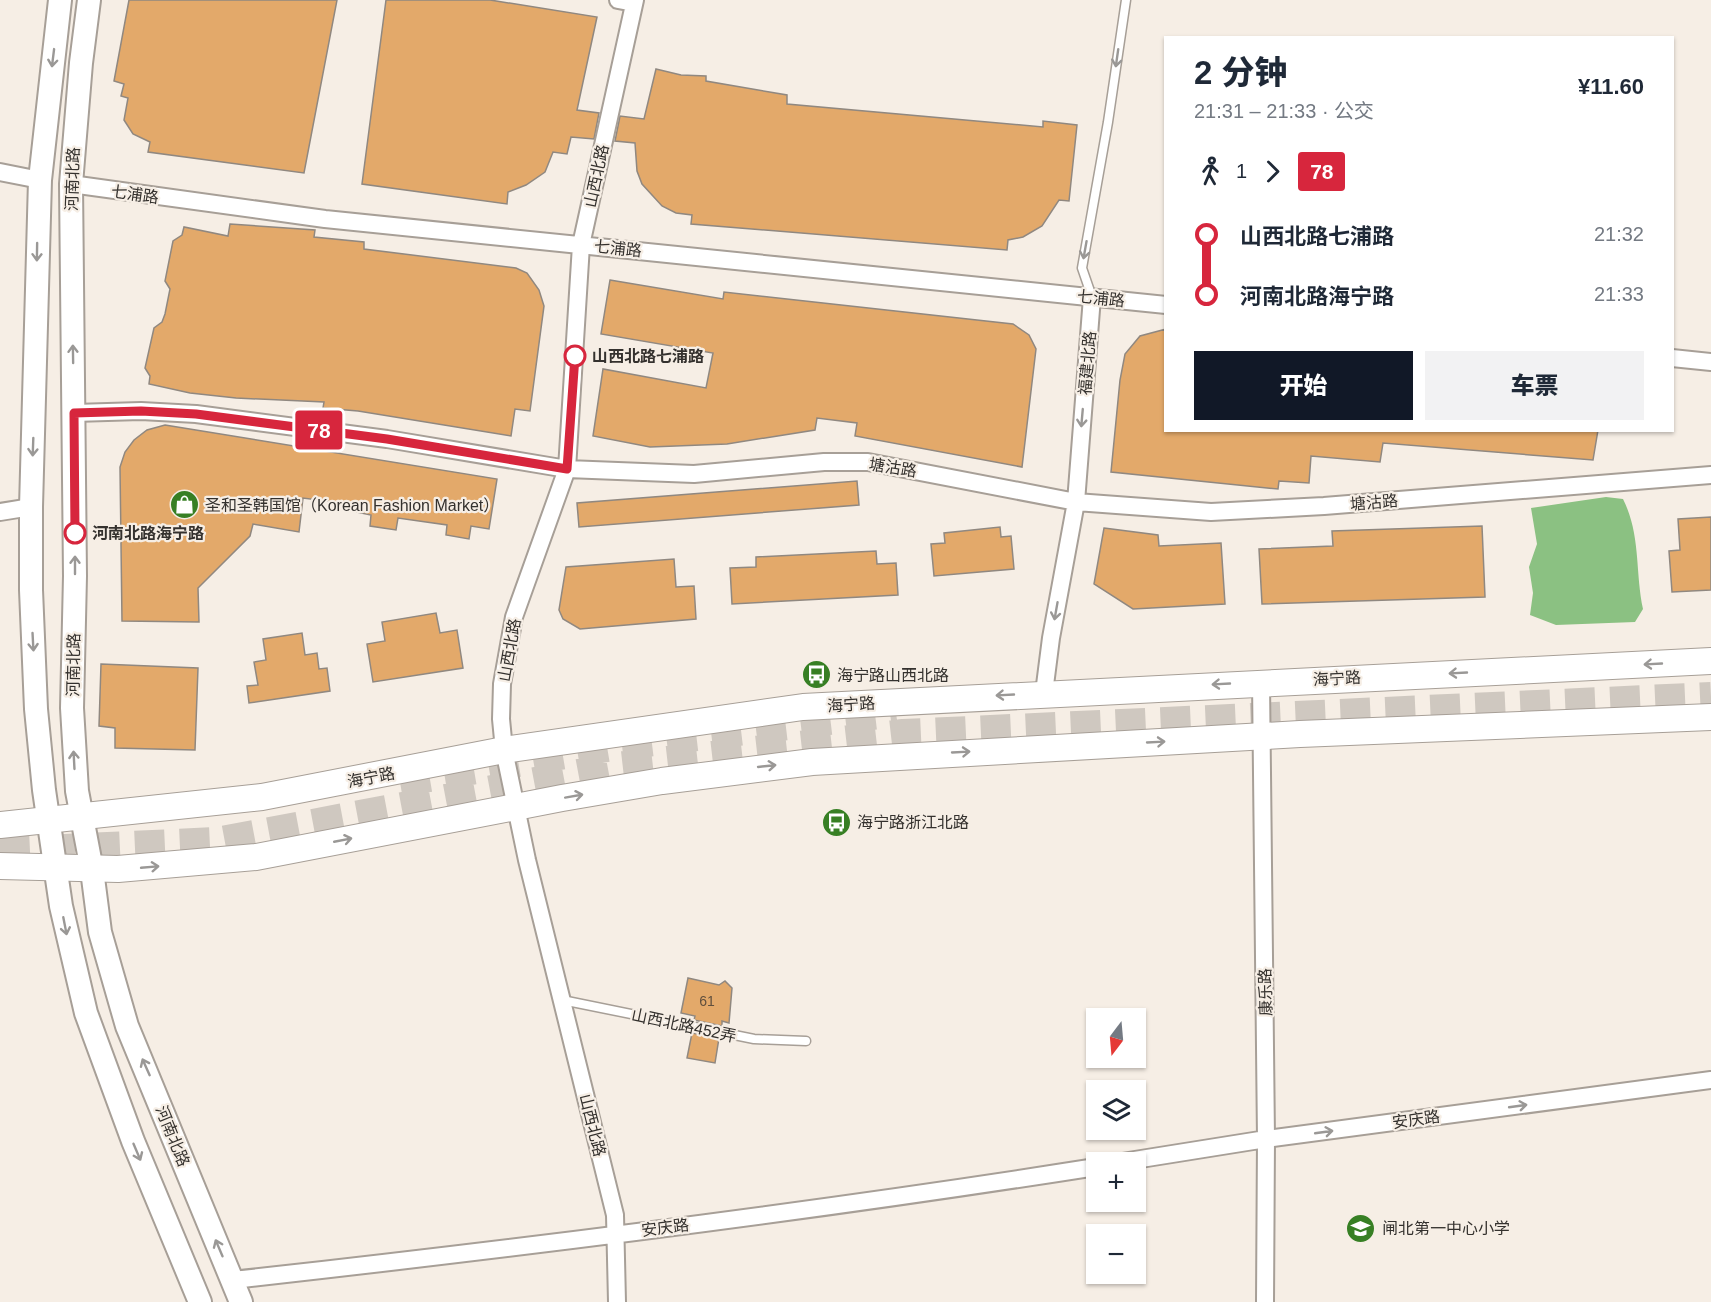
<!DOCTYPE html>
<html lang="zh">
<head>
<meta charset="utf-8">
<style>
	body { margin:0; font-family:Helvetica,"Noto Sans SC",sans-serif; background:#f2f2f3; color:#1f2937; height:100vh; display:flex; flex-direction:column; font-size:22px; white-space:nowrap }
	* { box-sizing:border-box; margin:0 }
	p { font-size:20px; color:#747a83 }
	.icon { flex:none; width:33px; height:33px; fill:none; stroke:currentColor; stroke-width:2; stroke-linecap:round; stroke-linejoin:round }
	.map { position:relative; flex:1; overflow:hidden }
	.sheet { position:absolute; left:1164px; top:36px; width:510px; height:396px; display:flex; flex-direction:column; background:#fff; border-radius:0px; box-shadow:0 2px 4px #0004 }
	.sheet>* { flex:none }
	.badge { padding:0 12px; border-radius:4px; font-size:21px; line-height:39px }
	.needle { width:39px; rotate:196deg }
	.fabs { position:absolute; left:1086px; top:1008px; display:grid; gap:12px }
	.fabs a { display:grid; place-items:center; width:60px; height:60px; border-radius:0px; background:#fff; box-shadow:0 2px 4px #0004; font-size:30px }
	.map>.badge { position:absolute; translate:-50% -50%; box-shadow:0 0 0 3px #fff }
	.legs { display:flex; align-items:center; gap:9px; height:66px; padding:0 30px; font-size:20px }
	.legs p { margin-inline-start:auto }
	.overview { display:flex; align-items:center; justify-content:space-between; height:102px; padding:0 30px }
	h1 { font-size:33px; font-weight:800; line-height:45px }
	.cta { display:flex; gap:12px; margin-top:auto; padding:12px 30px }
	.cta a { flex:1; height:69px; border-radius:0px; background:#111827; color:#fff; font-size:24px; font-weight:800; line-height:69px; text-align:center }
	.cta a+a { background:#f2f2f3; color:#1f2937 }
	ul { padding:0 30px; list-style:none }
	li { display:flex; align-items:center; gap:21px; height:60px; font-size:22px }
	li i { display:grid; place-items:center; width:9px; height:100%; margin:0 8px; background:currentColor }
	li i::after { content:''; width:15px; height:15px; margin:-8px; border:4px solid; border-radius:50%; background:#fff }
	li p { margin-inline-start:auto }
	li:first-child i { background:linear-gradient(#0000 50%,currentColor 0) }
	li:last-child i { background:linear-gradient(currentColor 50%,#0000 0) }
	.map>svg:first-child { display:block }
	.forest { fill:#8bc182 }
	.building { fill:#e3a96a; stroke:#908880; stroke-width:1.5 }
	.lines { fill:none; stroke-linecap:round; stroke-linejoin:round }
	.highway-tunnel { stroke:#cfc8c0; stroke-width:30; stroke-dasharray:30 15; stroke-linecap:butt }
	.lane-casing { stroke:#a79f97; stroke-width:11 }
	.street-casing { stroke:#a79f97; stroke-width:20 }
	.secondary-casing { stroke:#a79f97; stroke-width:26 }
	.primary-casing { stroke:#a79f97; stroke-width:28 }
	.lane { stroke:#fff; stroke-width:8 }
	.street { stroke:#fff; stroke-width:16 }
	.secondary { stroke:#fff; stroke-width:22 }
	.primary { stroke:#fff; stroke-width:26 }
	.oneway { stroke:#9a9896 }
	.line-1-casing { stroke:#fff; stroke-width:14 }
	.line-1 { stroke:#d7263d; stroke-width:9 }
	.stop-1-dot { fill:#fff; stroke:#d7263d; stroke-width:3 }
	.labels { text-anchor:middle; stroke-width:4.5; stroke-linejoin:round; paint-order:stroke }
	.number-label { font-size:14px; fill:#604f3d }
	.street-label { font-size:16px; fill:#34312e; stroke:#f6eee5 }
	.stop-label { font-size:16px; font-weight:bold; fill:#34312e; stroke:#f6eee5; text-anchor:start }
	.poi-label { font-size:16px; fill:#34312e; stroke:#f6eee5; text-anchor:start }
</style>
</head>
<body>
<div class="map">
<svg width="1711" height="1302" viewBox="0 0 1711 1302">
	<rect width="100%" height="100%" fill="#f6eee5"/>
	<path class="forest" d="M1606,497L1623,499C1641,535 1635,571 1643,609L1635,622L1556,625L1530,615L1533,593L1529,567L1537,544L1531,508Z"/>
	<path class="building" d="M129,0H337L304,173L148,152L150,142L133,134L124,120L128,98L121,96L124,84L114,81Z
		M386,0H490L597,17L577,110L599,113L594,139L571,137L567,154L553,152L545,172L526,185L508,192L507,204L362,184Z
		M656,69L681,75L706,76V81L787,95V104L1043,127V121L1077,125L1069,201L1059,200L1042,226L1023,237L1008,240L1007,250L691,224L692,215L676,213L662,206L642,184L637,171L635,143L615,141L620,116L644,119Z
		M230,224L315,230L314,237L364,242V249L516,268L527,273L539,290L544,306L530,411L515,409L511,436L358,411L323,408L324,402L236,398L190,393L149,384L150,376L145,368L154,328L162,322L165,314L170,289L165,281L173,241L182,235L184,227L228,236Z
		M610,280L723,299L724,292L1013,324L1029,335L1036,349L1022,467L855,436L857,423L817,418L815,430L727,444L650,447L593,436L603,369L706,388L713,353L601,334Z
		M1166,329V430H1598L1593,460L1383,443L1380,462L1311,456L1309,483L1279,481L1278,489L1111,472L1120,380L1125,354L1140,336Z
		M165,425L497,479L489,529L471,526L469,539L446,535L447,525L398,518L396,530L370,526L371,515L356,512L357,505L303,498L299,532L253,524L250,536L198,588L199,622L122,621L120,467L125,452L134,440L147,430Z
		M857,481L859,505L579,527L577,503Z
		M1711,517V590L1672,592L1669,551L1680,550L1678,519Z
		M1482,526L1485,597L1262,604L1259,549L1333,546L1332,531Z
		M1000,527L1001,537L1011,536L1014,569L934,576L931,544L945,543L944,533Z
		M1104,528L1158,535L1159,546L1221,543L1225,604L1133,609L1094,584Z
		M876,551L877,564L896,563L898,595L732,604L730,568L756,567V557Z
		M674,559L676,587L694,586L696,619L580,629L563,619L559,610L566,567Z
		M436,613L440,633L457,630L463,668L373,682L367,644L385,641L382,622Z
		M302,633L305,655L317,653L319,669L327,668L330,691L249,703L247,686L258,685L254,662L266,660L263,639Z
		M101,664L198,668L195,750L115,748V728L99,726Z
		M688,978L719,985L725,981L732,988L729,1023L722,1021V1026L694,1020L695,1016L681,1013Z
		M692,1033L719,1038L715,1063L687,1058Z"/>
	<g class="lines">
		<path class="highway-tunnel" d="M400,782L613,746L896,712
			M0,852L217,842L615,767L903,734L1711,697"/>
		<defs>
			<path id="lane" d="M1092,297L1082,268L1108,122L1126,0
				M562,1000L754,1039L806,1041"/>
			<path id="street" d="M618,0L634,3
				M0,172L40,180
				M71,184L325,219L1166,305
				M1672,358L1711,362
				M74,413L141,411L196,414L387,439L567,469L694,474L824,462H868L1076,502L1211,512L1324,506L1711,475
				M0,512L31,507
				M1261,682L1266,1139L1265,1302
				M1044,693L1051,638L1076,502L1092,297
				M1122,1162L1266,1139L1711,1080
				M233,1280C521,1248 810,1212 1096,1167
				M617,1302L615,1215L527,860L504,750L501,719L502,684L514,617L567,469L581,245L635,0"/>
			<path id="secondary" d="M60,0L40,180L31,507V590L36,709L44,790L61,906L86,1013L133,1141L200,1302
				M89,0L81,63L71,184L75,576L72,708L77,791L92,870L100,932L127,1026L241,1302"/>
			<path id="primary" d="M0,825L262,797L504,750L803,707L1711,661
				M0,866L118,869L256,857L562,798L662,781L812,762L1300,734L1711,717"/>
		</defs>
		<use href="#lane" class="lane-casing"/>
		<use href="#street" class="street-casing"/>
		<use href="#secondary" class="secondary-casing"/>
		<use href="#primary" class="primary-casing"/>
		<use href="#lane" class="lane"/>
		<use href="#street" class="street"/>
		<use href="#secondary" class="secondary"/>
		<use href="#primary" class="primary"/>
	</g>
	<defs><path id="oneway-shaft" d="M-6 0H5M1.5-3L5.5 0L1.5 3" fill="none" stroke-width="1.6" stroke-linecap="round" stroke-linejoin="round" transform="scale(1.5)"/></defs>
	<g class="oneway">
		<use href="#oneway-shaft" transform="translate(53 58) rotate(97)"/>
		<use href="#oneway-shaft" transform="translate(1117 58) rotate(98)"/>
		<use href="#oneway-shaft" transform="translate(1085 250) rotate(100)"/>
		<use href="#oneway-shaft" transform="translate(37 252) rotate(91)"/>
		<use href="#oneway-shaft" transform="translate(73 354) rotate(-91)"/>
		<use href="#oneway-shaft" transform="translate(1082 418) rotate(95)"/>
		<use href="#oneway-shaft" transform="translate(33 447) rotate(92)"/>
		<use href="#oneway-shaft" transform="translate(75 565) rotate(-90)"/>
		<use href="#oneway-shaft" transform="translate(1056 611) rotate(100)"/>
		<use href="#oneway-shaft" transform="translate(33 642) rotate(87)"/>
		<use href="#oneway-shaft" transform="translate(1653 664) rotate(177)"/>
		<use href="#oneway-shaft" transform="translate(1458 673) rotate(177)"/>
		<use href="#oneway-shaft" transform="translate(1221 684) rotate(177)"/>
		<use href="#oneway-shaft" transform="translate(1005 695) rotate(177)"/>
		<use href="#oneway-shaft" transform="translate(1156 742) rotate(-3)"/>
		<use href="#oneway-shaft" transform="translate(961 752) rotate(-3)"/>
		<use href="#oneway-shaft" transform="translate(74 760) rotate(-93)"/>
		<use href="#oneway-shaft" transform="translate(767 766) rotate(-6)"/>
		<use href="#oneway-shaft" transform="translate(574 796) rotate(-10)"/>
		<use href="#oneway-shaft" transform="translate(343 840) rotate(-11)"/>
		<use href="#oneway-shaft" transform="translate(150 867) rotate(-5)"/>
		<use href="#oneway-shaft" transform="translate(65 926) rotate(79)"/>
		<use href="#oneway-shaft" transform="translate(146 1067) rotate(-114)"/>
		<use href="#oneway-shaft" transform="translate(1518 1106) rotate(-8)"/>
		<use href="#oneway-shaft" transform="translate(1324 1132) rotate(-8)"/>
		<use href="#oneway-shaft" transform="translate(137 1152) rotate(67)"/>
		<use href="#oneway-shaft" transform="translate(219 1248) rotate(-113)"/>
	</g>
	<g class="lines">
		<defs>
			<path id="line-1" d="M75,533L74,413L141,411L196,414L387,439L567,469L575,356"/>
		</defs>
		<use href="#line-1" class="line-1-casing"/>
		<use href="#line-1" class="line-1"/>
	</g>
	<defs>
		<symbol id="shop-disc" viewBox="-11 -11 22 22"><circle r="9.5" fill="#377f24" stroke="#f6eee5"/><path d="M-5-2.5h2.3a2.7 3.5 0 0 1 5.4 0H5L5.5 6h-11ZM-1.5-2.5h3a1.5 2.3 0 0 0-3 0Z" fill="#fff"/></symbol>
		<symbol id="bus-disc" viewBox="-11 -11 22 22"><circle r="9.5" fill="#377f24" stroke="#f6eee5"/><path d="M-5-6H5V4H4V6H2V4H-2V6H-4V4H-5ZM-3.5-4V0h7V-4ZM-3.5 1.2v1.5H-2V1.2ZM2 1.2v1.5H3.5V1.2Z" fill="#fff"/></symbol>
		<symbol id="school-disc" viewBox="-11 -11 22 22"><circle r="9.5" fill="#377f24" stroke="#f6eee5"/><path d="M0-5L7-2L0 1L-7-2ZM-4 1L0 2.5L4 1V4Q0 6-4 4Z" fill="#fff"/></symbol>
	</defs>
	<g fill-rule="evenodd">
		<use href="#shop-disc" x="168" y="488" width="33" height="33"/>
		<use href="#bus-disc" x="800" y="658" width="33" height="33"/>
		<use href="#bus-disc" x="820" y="806" width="33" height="33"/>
		<use href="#school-disc" x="1344" y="1212" width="33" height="33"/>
	</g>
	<g class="stop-1-dot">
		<circle cx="575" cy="356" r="10"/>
		<circle cx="75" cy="533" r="10"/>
	</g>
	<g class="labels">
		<g class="number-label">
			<text x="707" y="1006">61</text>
		</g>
		<g class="street-label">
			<text transform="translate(596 176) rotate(-78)" y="6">山西北路</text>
			<text transform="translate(72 179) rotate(-88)" y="6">河南北路</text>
			<text transform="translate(135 194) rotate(8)" y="6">七浦路</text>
			<text transform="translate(618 248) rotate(6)" y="6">七浦路</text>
			<text transform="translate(1101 298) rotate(6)" y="6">七浦路</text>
			<text transform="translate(1087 363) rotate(-85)" y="6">福建北路</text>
			<text transform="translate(893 467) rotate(9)" y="6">塘沽路</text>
			<text transform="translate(1374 502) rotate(-5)" y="6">塘沽路</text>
			<text transform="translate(509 650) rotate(-80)" y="6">山西北路</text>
			<text transform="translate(73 665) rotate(-89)" y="6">河南北路</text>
			<text transform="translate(1337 678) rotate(-3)" y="6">海宁路</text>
			<text transform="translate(851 704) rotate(-4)" y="6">海宁路</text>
			<text transform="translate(371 777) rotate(-11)" y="6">海宁路</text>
			<text transform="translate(1265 992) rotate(-91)" y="6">康乐路</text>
			<text transform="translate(684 1025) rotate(12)" y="6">山西北路452弄</text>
			<text transform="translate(1416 1119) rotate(-8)" y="6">安庆路</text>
			<text transform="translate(593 1125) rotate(76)" y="6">山西北路</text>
			<text transform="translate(173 1136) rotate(68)" y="6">河南北路</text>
			<text transform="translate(665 1227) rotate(-7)" y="6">安庆路</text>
		</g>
		<g class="stop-label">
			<text x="592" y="362">山西北路七浦路</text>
			<text x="92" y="539">河南北路海宁路</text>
		</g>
		<g class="poi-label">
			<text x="205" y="511">圣和圣韩国馆（Korean Fashion Market）</text>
			<text x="837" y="681">海宁路山西北路</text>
			<text x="857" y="828">海宁路浙江北路</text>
			<text x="1382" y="1234">闸北第一中心小学</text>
		</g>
	</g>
</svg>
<div class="fabs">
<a><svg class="needle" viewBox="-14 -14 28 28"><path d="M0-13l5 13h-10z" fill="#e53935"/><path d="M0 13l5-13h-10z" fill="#747a83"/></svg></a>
<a><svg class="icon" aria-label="layers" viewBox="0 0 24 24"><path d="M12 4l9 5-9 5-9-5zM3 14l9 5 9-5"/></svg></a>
<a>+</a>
<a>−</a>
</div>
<b class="badge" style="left:319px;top:430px;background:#d7263d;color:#fff">78</b>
<section class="sheet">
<div class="overview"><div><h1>2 分钟</h1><p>21:31 – 21:33 · 公交</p></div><b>¥11.60</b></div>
<div class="legs"><svg class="icon" aria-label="walk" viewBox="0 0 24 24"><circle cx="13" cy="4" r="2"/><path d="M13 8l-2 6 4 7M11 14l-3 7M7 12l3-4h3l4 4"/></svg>1<svg class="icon" aria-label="forward" viewBox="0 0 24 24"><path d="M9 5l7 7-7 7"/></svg><b class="badge" style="background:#d7263d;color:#fff">78</b></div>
<ul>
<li><i style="color:#d7263d"></i><b>山西北路七浦路</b><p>21:32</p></li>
<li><i style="color:#d7263d"></i><b>河南北路海宁路</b><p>21:33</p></li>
</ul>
<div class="cta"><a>开始</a><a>车票</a></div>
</section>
</div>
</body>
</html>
